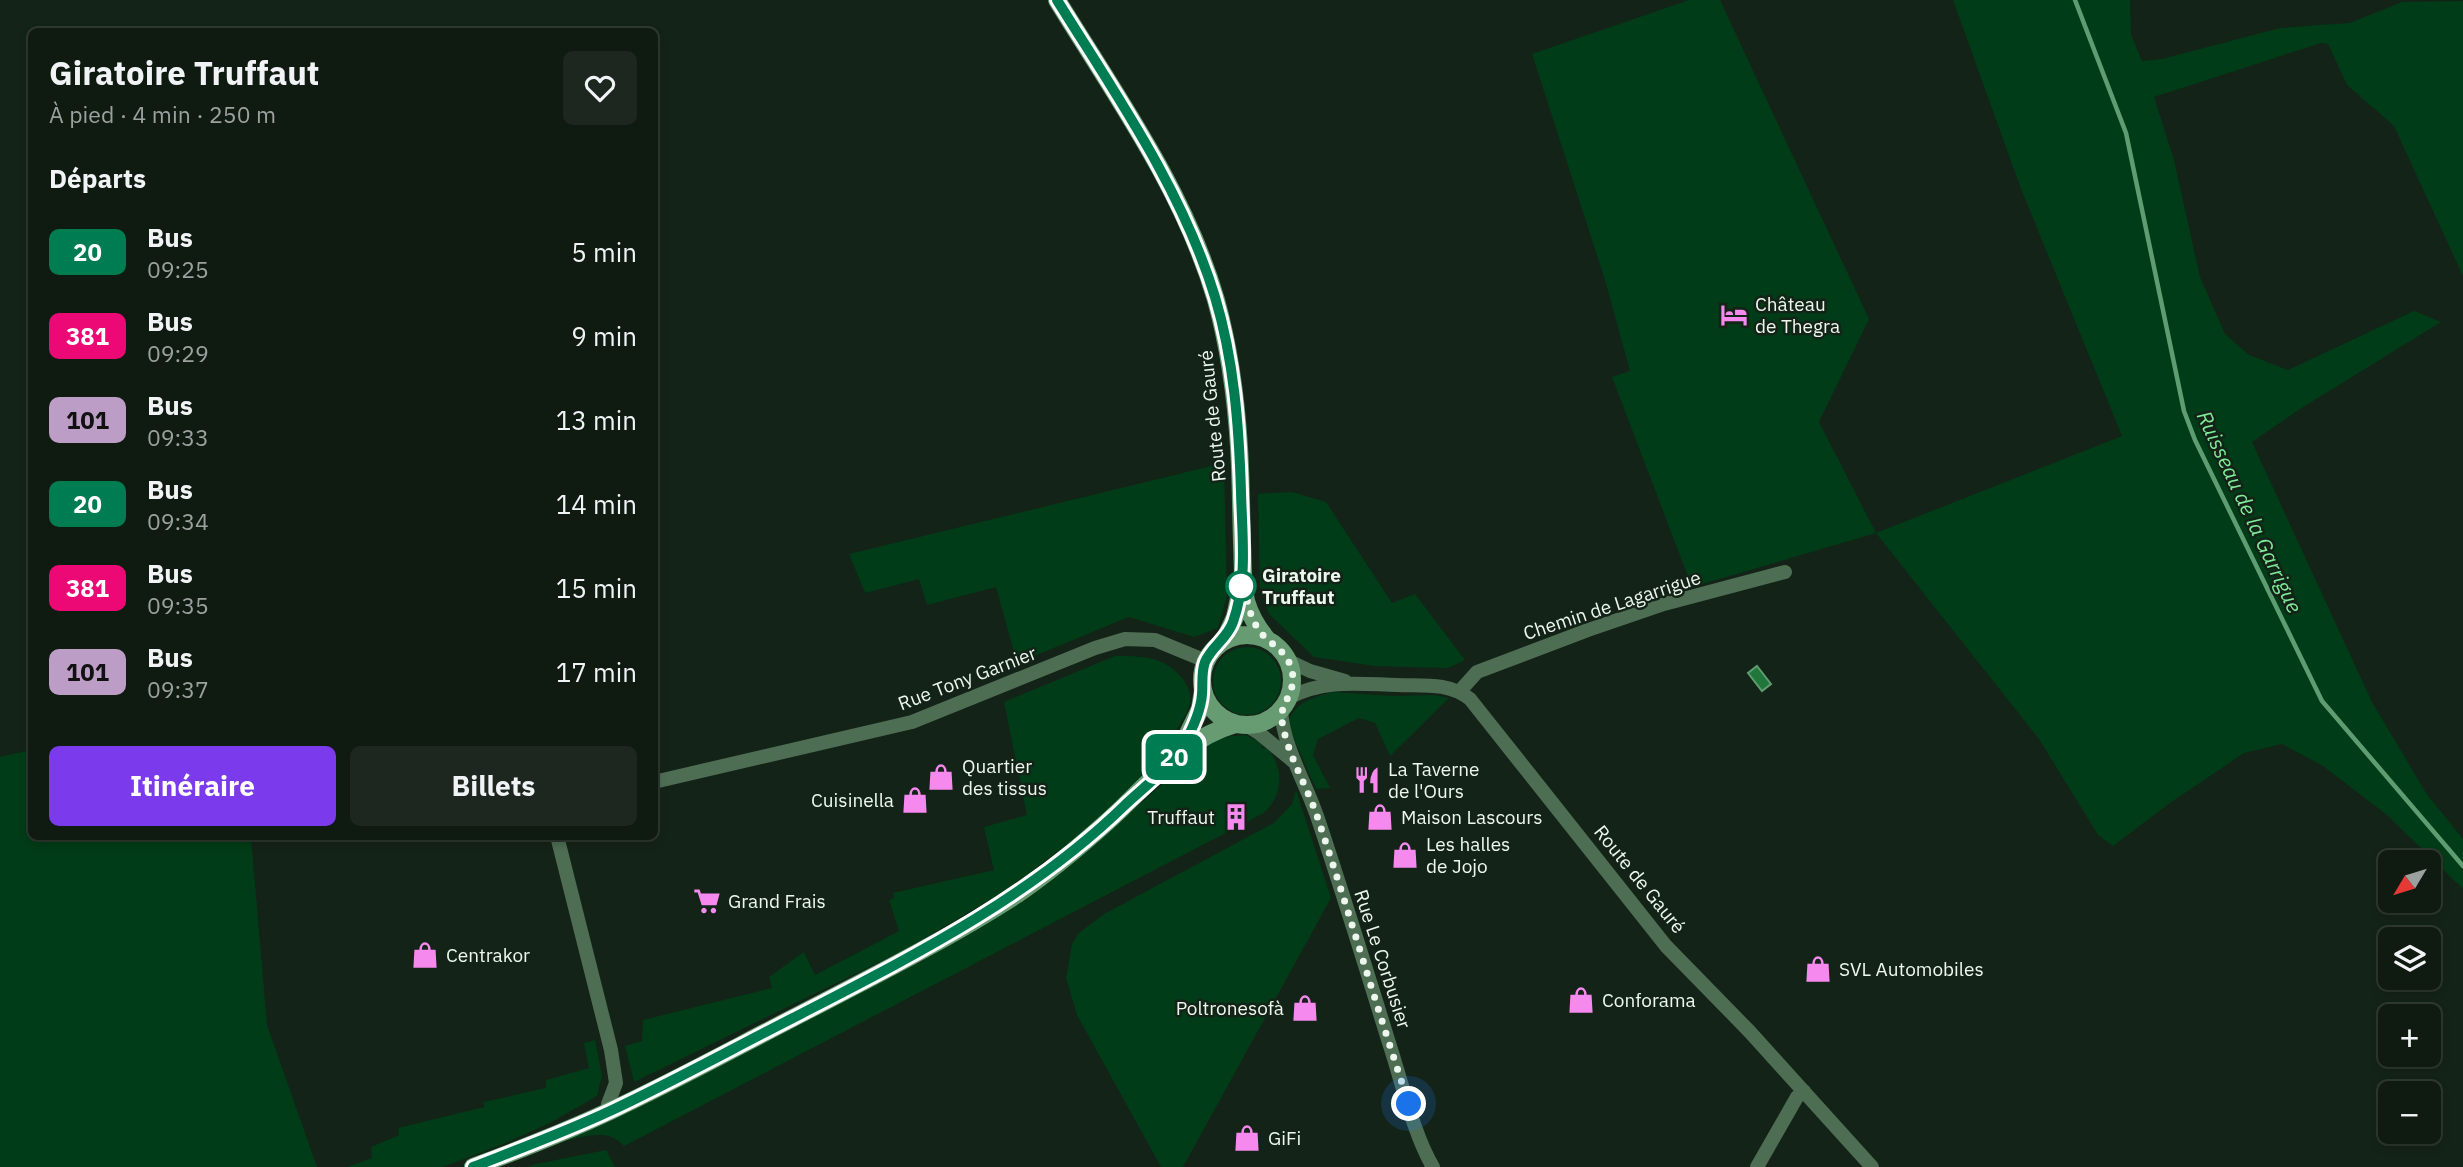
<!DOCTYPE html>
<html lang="fr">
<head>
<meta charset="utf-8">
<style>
	body { margin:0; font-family:"IBM Plex Sans",sans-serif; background:#1d271f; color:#f1f3f6; height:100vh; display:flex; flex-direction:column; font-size:26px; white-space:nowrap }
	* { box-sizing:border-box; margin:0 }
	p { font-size:23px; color:#9ba19f }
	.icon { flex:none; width:38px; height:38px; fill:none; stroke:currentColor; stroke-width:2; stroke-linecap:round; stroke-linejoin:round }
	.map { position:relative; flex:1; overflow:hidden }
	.side { position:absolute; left:28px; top:28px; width:630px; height:812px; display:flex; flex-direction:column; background:#0f1a11; border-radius:10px; box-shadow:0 4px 10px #0003,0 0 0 2px #2f3831 }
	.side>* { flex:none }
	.badge { padding:0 14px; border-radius:10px; font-size:24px; line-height:46px }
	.needle { width:46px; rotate:232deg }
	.controls { position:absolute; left:2378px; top:850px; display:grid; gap:14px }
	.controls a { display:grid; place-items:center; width:63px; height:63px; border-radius:10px; background:#0f1a11; box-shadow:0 4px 10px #0003,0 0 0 2px #2f3831; font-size:35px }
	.you { position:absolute; width:35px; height:35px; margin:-18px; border:5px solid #fff; border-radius:50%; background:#1a73e8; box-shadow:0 0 0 10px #1a73e833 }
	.map>.badge { position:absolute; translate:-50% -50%; box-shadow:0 0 0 4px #fff }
	h2 { padding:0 21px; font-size:26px; line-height:63px }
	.round { display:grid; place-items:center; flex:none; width:74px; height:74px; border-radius:10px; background:#1d271f }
	.headline { display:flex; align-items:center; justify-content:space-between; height:119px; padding:0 21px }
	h1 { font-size:33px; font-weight:700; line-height:52px }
	.cta { display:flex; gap:14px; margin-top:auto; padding:14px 21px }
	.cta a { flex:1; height:80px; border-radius:10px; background:#7c3aed; color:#fff; font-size:28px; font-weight:700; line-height:80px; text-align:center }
	.cta a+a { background:#1d271f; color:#f1f3f6 }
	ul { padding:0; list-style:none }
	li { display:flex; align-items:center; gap:21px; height:84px; padding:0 21px }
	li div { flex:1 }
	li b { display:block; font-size:26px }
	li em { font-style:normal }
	li .badge { min-width:77px; font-weight:700; text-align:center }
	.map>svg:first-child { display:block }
	.green { fill:#003c17 }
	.water { fill:#21763c; stroke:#5e9d71; stroke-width:2 }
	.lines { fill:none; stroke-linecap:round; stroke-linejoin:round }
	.stream { stroke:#5e9d71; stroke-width:4.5 }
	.street { stroke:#4e6e54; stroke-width:14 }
	.secondary { stroke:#679b72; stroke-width:18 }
	.line-casing { stroke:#fff; stroke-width:16 }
	.line { stroke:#007c52; stroke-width:10 }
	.walk { stroke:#edf7ee; stroke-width:7; stroke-dasharray:0 12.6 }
	.stop-dot { fill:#fff; stroke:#007c52; stroke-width:3.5 }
	.labels { text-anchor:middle; stroke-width:5; stroke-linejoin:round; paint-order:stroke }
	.poi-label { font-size:19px; fill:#edf7ee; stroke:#142317; text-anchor:start }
	.street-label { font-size:19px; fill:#edf7ee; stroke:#142317 }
	.stop-label { font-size:19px; font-weight:bold; fill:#edf7ee; stroke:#142317; text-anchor:start }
	.water-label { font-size:21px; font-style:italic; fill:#7fea99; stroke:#142317 }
</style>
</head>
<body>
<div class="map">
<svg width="2463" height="1167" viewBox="0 0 2463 1167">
	<rect width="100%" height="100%" fill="#142317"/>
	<path class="green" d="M1689,0H1720L1869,319L1819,422L1876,533L2122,436L2021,189L1953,0H2130L2131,34L2142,61L2162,59L2280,28L2350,23L2402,2L2463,1V276L2394,126L2347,85L2328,44L2321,43L2154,97L2174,160L2200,277L2225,334L2249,355L2288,370L2414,311L2441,322L2300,409L2252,442L2372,702L2426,793L2463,839V889L2387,815L2323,766L2282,744L2244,753L2170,803L2113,846L2098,835L2039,739L1876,533L1692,587L1612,377L1630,371L1605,280L1532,54Z
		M1224,463L1227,596L1218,628L1194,637L1129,617L1017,663L996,587L927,605L919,579L865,593L849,554Z
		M1292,492L1326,502L1392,603L1415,594L1465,660L1448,668L1375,666L1314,657L1269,614L1260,587L1258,494Z
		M1213 681a34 34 0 1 1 68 0a34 34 0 1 1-68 0Z
		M1115,656C1130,656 1146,656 1159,661C1175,667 1193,685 1190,703C1187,715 1178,727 1172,737L1173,741L1142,777L1086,830L1007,890L906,949L634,1082L625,1046L642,1041L643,1020L772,988L769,977L804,952L815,975L899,931L889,900L894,898L893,893L994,870L984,827L1027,815L1004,702Z
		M1333,692L1393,696L1433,695L1449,698L1390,756L1375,723L1359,718L1318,739L1313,755L1330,788L1316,789L1288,725C1292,703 1313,697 1333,692Z
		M1245,735L1264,744L1261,747L1264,749L1267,747C1284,769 1284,793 1264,813L624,1146C606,1127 587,1137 564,1141V1139L630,1111L922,961L1024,901L1069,866L1215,738Z
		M31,750L32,836L251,837L267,1025L317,1167H0V757Z
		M1296,790L1331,898L1183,1167H1161L1077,1015L1066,978L1072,944L1079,933L1104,914L1274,823L1292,804Z
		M595,1040L602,1076L597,1096L550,1123L503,1144L443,1167H347L372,1158L371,1147L399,1135L398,1128L484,1107V1102L546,1088V1080L589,1068L584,1043Z
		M606,1150L615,1167H527L536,1164Z"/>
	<path class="water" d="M1757,666L1771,684L1762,691L1748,673Z"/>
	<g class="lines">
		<path class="stream" d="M2075,0L2126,133L2184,411L2195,440L2322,701L2463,866"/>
		<path class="street" d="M1289,661L1310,671L1345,681
			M1460,691L1477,672L1588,630L1664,604L1785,572
			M1290,697C1326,679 1358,684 1397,685C1423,686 1448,682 1470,699L1666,946L1750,1032L1872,1167
			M1281,711C1284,748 1305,781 1317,816C1343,893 1366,969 1390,1046C1402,1083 1414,1135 1433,1167
			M1246,725L1259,733L1293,761
			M654,782L912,722L1095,648L1125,639L1155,640L1206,661
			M557,836L611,1050L616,1083L608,1104L609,1112
			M1757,1167L1797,1097L1804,1091"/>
		<path class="secondary" d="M1057,0C1116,96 1184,190 1216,300C1229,347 1236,398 1239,447C1241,479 1241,511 1242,543C1243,562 1242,582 1246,601C1250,615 1257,627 1266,638
			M1202 680a45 45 0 1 1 90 0a45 45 0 1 1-90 0Z
			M1224,641L1235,617L1241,589
			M1180,750L1200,709L1203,690
			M473,1167C519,1150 565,1132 610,1111C671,1083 729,1051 789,1020C866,980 943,942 1016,895C1048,873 1078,848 1107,822C1148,786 1180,740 1235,724"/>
	</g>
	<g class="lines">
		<defs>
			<path id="line" d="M473,1167C519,1149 565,1132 610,1111C672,1082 732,1049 793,1018C911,957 1028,899 1124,806C1142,789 1169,768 1182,748C1191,732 1201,712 1202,694C1203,684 1201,673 1205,662C1212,646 1227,639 1233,622C1248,580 1242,535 1241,492C1239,426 1234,360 1215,297C1182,189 1116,95 1057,0"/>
		</defs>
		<use href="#line" class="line-casing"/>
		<use href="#line" class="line"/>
		<path class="walk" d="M1241,586L1243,575C1246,596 1249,623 1266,638C1278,649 1288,654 1292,671C1297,693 1279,703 1282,721C1287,754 1306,784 1317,816C1349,911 1377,1009 1409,1104"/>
	</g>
	<defs>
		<symbol id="hotel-bare" viewBox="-9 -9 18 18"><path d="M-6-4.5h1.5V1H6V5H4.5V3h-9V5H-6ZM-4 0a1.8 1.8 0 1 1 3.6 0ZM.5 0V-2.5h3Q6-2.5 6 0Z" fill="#f689ee" stroke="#142317" stroke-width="2.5" paint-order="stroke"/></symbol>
		<symbol id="shop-bare" viewBox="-9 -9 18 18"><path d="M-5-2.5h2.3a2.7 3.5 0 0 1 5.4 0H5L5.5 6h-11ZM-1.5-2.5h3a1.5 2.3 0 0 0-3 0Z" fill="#f689ee" stroke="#142317" stroke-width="2.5" paint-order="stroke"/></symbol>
		<symbol id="restaurant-bare" viewBox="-9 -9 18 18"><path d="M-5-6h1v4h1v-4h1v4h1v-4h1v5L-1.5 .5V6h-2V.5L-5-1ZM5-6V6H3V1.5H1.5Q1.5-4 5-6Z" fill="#f689ee" stroke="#142317" stroke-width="2.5" paint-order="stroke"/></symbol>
		<symbol id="building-bare" viewBox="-9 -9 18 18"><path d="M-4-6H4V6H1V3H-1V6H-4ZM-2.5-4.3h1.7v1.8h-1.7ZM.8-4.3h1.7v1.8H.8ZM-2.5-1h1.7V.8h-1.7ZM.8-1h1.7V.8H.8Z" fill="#f689ee" stroke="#142317" stroke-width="2.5" paint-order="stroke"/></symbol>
		<symbol id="supermarket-bare" viewBox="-9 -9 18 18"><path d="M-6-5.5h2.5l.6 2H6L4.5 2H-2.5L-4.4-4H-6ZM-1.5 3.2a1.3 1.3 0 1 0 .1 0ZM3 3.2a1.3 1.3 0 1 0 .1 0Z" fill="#f689ee" stroke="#142317" stroke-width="2.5" paint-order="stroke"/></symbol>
	</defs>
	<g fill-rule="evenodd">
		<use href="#hotel-bare" x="1715" y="296" width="38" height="38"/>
		<use href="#shop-bare" x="922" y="758" width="38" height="38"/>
		<use href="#restaurant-bare" x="1348" y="761" width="38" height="38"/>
		<use href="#shop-bare" x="896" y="781" width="38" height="38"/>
		<use href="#building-bare" x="1217" y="798" width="38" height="38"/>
		<use href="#shop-bare" x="1361" y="798" width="38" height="38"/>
		<use href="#shop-bare" x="1386" y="836" width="38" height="38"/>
		<use href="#supermarket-bare" x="688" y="882" width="38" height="38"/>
		<use href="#shop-bare" x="406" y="936" width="38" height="38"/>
		<use href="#shop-bare" x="1799" y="950" width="38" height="38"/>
		<use href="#shop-bare" x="1562" y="981" width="38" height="38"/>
		<use href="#shop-bare" x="1286" y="989" width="38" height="38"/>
		<use href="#shop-bare" x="1228" y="1119" width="38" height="38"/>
	</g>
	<circle class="stop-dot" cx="1241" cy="586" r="14"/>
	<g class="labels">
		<g class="poi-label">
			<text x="1755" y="311">Château<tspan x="1755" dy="22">de Thegra</tspan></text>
			<text x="962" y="773">Quartier<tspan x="962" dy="22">des tissus</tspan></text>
			<text x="1388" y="776">La Taverne<tspan x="1388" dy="22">de l'Ours</tspan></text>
			<text x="894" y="807" text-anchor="end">Cuisinella</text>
			<text x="1215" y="824" text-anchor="end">Truffaut</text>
			<text x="1401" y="824">Maison Lascours</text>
			<text x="1426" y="851">Les halles<tspan x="1426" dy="22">de Jojo</tspan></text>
			<text x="728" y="908">Grand Frais</text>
			<text x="446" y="962">Centrakor</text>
			<text x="1839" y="976">SVL Automobiles</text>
			<text x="1602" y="1007">Conforama</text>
			<text x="1284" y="1015" text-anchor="end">Poltronesofà</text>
			<text x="1268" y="1145">GiFi</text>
		</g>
		<g class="street-label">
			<text transform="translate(1212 416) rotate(-96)" y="7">Route de Gauré</text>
			<text transform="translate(1612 605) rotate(-18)" y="7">Chemin de Lagarrigue</text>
			<text transform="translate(967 678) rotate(-21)" y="7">Rue Tony Garnier</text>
			<text transform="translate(1640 879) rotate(51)" y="7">Route de Gauré</text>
			<text transform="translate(1383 959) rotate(72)" y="7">Rue Le Corbusier</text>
		</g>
		<g class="stop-label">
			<text x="1262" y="582">Giratoire<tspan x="1262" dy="22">Truffaut</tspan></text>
		</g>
		<g class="water-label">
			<text transform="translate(2249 512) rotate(65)" y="7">Ruisseau de la Garrigue</text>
		</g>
	</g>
</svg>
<div class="controls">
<a><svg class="needle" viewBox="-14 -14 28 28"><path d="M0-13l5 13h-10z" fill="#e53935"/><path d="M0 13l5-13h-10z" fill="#9ba19f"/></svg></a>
<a><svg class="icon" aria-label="layers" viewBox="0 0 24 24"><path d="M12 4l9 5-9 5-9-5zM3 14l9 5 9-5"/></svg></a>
<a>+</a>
<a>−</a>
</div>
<div class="you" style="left:1409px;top:1104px"></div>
<b class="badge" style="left:1174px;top:757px;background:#007c52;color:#fff">20</b>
<section class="side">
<div class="headline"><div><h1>Giratoire Truffaut</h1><p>À pied · 4 min · 250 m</p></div><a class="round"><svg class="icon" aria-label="heart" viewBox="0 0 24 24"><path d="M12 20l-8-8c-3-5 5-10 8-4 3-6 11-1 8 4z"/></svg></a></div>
<h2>Départs</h2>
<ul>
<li><span class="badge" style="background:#007c52;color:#fff">20</span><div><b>Bus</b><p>09:25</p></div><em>5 min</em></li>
<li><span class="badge" style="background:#ec0975;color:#fff">381</span><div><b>Bus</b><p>09:29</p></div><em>9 min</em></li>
<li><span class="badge" style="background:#bb9dc6;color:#111">101</span><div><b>Bus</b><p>09:33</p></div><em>13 min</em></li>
<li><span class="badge" style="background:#007c52;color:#fff">20</span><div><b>Bus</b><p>09:34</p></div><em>14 min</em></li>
<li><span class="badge" style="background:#ec0975;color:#fff">381</span><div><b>Bus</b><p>09:35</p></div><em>15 min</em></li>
<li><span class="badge" style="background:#bb9dc6;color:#111">101</span><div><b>Bus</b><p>09:37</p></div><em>17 min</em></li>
</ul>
<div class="cta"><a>Itinéraire</a><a>Billets</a></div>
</section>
</div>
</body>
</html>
